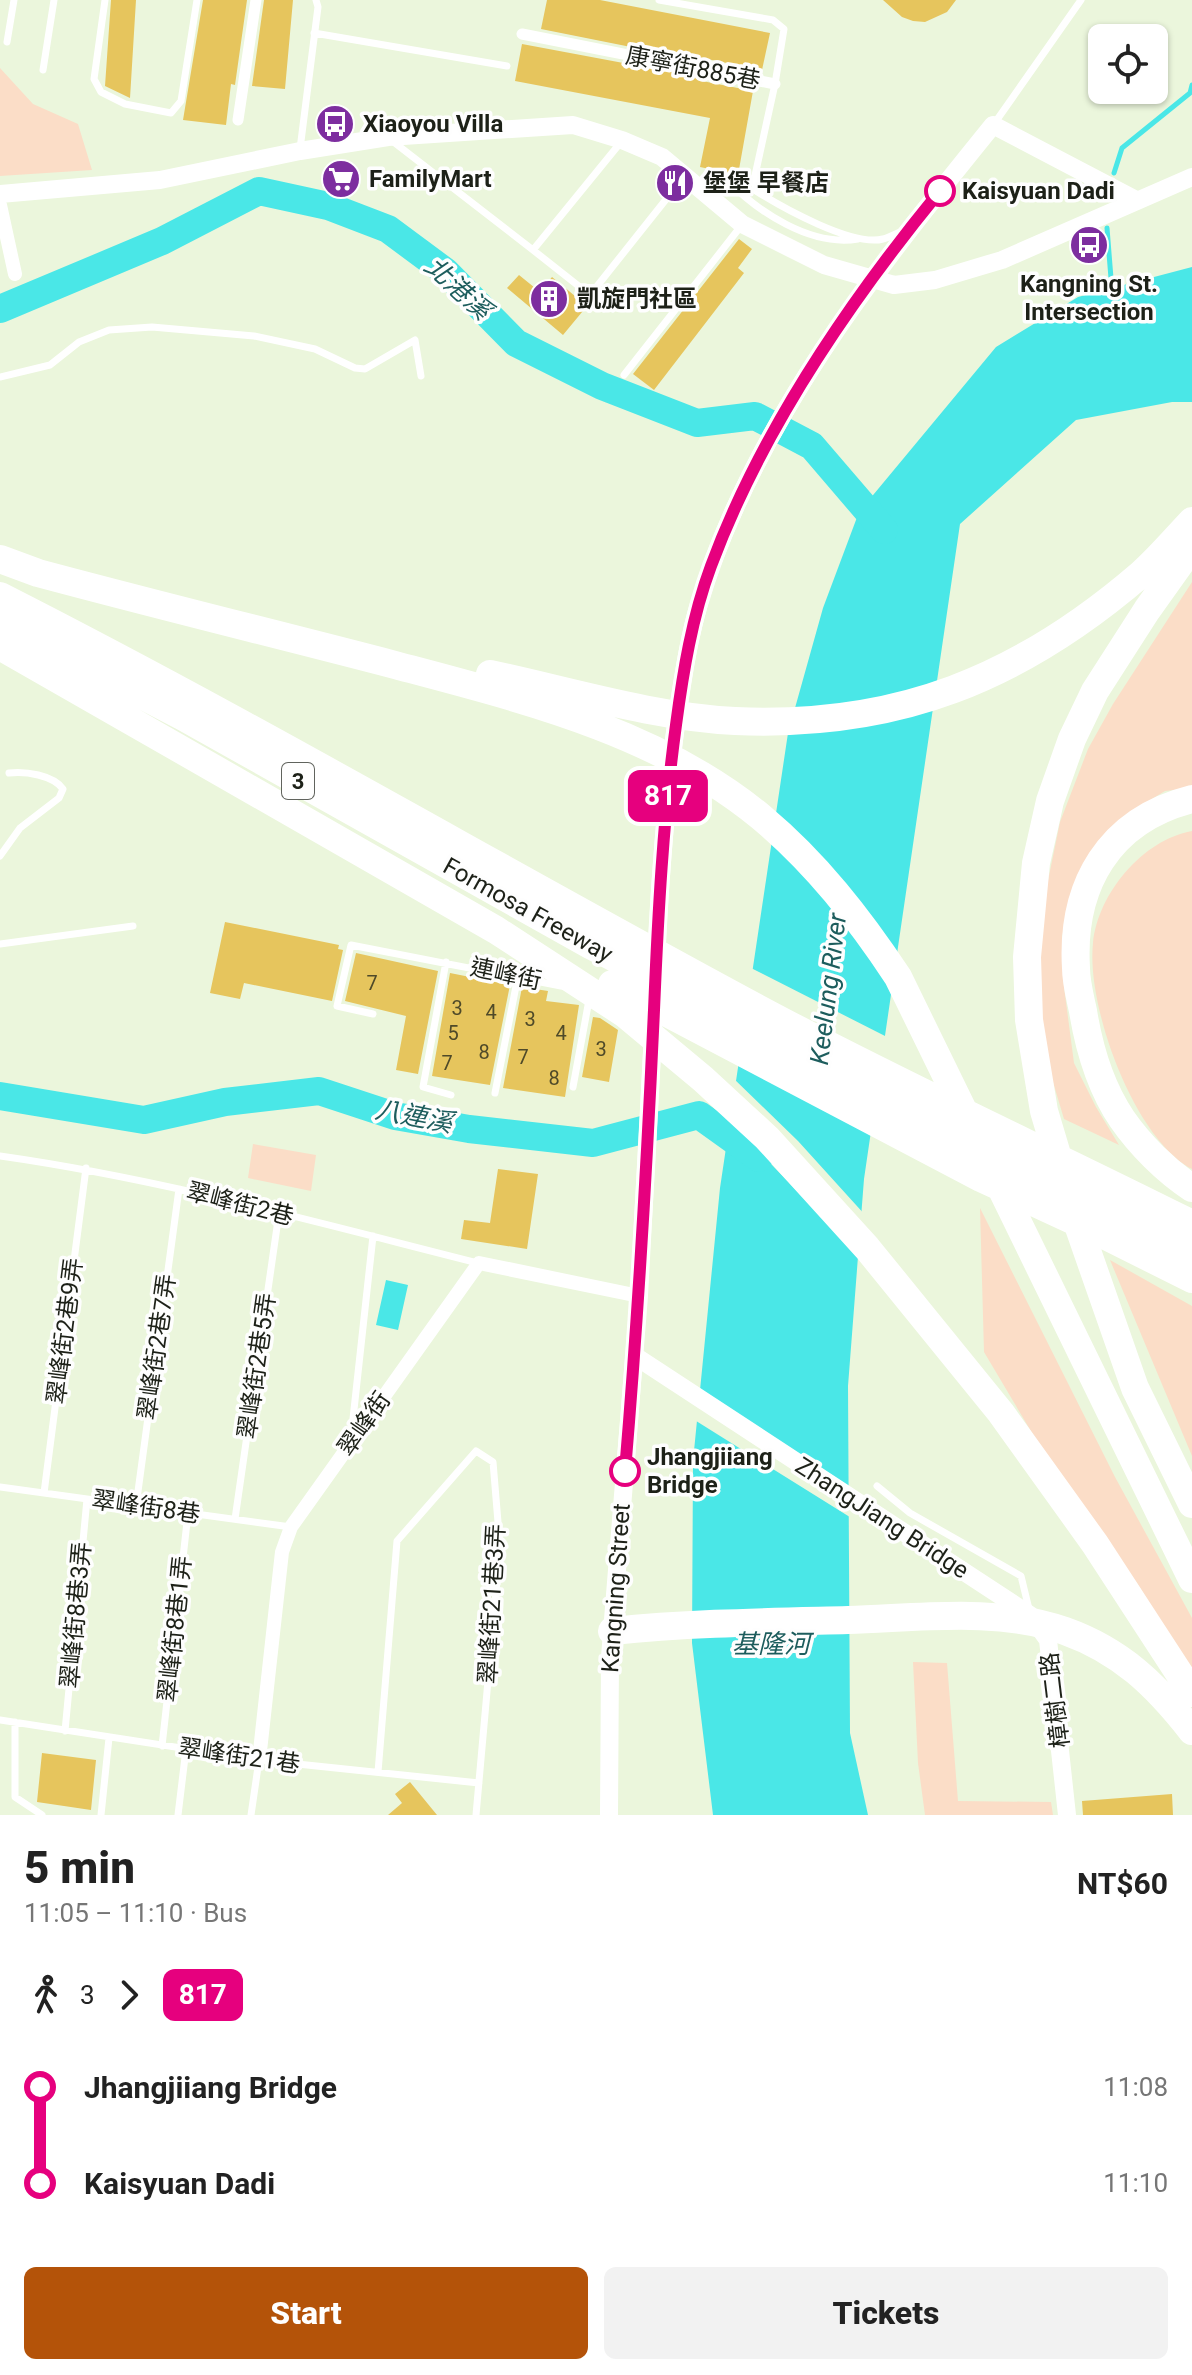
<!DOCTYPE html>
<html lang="en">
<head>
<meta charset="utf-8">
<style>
	body { margin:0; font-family:Roboto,"Noto Sans TC",sans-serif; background:#f2f2f2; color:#222; height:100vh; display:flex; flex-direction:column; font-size:30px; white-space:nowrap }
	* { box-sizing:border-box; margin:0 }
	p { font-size:26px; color:#767676 }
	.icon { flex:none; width:44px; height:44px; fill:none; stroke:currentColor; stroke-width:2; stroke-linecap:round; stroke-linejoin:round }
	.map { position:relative; height:1815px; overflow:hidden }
	.side { display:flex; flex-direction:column; background:#fff; flex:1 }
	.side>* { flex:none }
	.badge { padding:0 16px; border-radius:12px; font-size:28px; line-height:52px }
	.buttons { position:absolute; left:1088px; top:24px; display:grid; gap:16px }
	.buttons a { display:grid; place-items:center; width:80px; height:80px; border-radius:12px; background:#fff; box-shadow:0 2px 6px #0004; font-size:40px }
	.map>.badge { position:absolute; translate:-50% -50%; box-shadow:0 0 0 4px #fff }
	.legs { display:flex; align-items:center; gap:12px; height:88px; padding:0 24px; font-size:26px }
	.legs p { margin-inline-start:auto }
	.headline { display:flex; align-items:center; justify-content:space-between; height:136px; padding:0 24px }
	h1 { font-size:44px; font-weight:800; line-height:60px }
	.button { display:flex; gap:16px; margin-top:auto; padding:16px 24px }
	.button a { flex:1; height:92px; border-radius:12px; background:#b45309; color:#fff; font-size:32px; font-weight:800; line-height:92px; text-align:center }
	.button a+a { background:#f2f2f2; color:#222 }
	ul { padding:0 24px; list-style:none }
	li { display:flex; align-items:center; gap:28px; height:96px; font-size:30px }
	li i { display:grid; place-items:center; width:12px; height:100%; margin:0 10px; background:currentColor }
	li i::after { content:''; width:20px; height:20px; margin:-10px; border:6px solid; border-radius:50%; background:#fff }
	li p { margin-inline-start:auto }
	li:first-child i { background:linear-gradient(#0000 50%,currentColor 0) }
	li:last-child i { background:linear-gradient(currentColor 50%,#0000 0) }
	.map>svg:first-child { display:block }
	.green { fill:#fbddc7 }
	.water { fill:#4ae7e7 }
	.pier { fill:#ebf6dc }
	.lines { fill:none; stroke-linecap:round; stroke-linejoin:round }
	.stream { stroke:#4ae7e7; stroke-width:5 }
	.river { stroke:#4ae7e7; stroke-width:28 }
	.building { fill:#e6c55d }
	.service { stroke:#fff; stroke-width:7 }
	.pedestrian { stroke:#fff; stroke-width:11 }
	.minor { stroke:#fff; stroke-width:14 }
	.tertiary { stroke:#fff; stroke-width:18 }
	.motorway { stroke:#fff; stroke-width:28 }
	.line-1-casing { stroke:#fff; stroke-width:18 }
	.line-1 { stroke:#e6007e; stroke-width:12 }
	.stop-1-dot { fill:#fff; stroke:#e6007e; stroke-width:4 }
	.labels { text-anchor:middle; stroke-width:7; stroke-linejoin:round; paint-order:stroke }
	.number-label { font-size:20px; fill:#4f4a29 }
	.shield { fill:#fefefe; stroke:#60635d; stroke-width:2 }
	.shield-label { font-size:22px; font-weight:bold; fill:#1d2118 }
	.street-label { font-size:24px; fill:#1d2118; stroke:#fefefe }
	.poi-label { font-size:24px; font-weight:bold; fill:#1d2118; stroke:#fefefe; text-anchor:start }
	.stop-label { font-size:24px; font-weight:bold; fill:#1d2118; stroke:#fefefe; text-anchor:start }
	.water-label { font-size:26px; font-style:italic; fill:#1d5d5d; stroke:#fefefe }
</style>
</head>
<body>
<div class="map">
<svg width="1192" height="1815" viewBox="0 0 1192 1815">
	<rect width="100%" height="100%" fill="#ebf6dc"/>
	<path class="green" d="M0,68L33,104L78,124L92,170L0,176Z
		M1192,582V788L1165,791L1139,807L1079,881L1062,936L1064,987L1074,1063L1096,1107L1119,1145L1064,1119L1050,1072L1043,1030L1039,976L1044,900L1060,822L1088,749L1113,704Z
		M1192,831V1169C1134,1139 1086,1006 1093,943C1098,894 1142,840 1192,831Z
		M253,1144L316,1155L311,1191L248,1178Z
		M980,1208L1115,1477L1192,1618V1671L1137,1583L1038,1443L984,1352Z
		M1110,1260L1192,1306V1456Z
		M913,1662L947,1663L958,1801L1051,1802L1053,1815H925L918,1763Z"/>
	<path class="water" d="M1192,267V402H1172L1076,420L960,524L864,1179L848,1386L850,1733L868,1815H713L692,1643L693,1461L720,1188L788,733L823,608L859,512L996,347L1078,297Z
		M386,1280L408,1285L398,1330L376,1325Z"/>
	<path class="pier" d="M749,967L889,1038L877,1120L737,1045Z
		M732,1077L798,1141L866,1216L862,1259L726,1117Z
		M696,1389L853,1491V1519L693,1419Z"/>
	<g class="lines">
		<path class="stream" d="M1114,173L1122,148L1190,93L1192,85
			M1107,228L1112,291"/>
		<path class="river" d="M0,309L162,241L259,191L328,206L388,229L446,272L516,343L602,386L697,423L755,416L812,446L884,530
			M0,1096L144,1120L225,1102L319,1091L395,1116L469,1129L593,1143L699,1115L759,1158"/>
	</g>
	<path class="building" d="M111,0H136L130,98L105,86Z
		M203,0H247L235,85L231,84L226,125L183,120Z
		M264,0H293L285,89L252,86Z
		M547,0H600L770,33L762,70L702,58L701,61L541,29Z
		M883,0H956L947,12L925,22L913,21L902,17Z
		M522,44L698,77L697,80L753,91L738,175L700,167L710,118L515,81Z
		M739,239L752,249L738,268L744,273L654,390L633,374Z
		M519,275L540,292L552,277L587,306L563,335L507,288Z
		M225,922L339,945L338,949L343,950L332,1001L244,983L240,999L210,993Z
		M356,953L438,971L418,1074L396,1070L406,1016L345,1001Z
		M450,973L510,985L490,1085L432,1076Z
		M522,987L548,991L546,1001L579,1005L565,1097L503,1088Z
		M593,1017L600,1018L618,1030L609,1082L582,1077Z
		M498,1169L538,1174L527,1249L461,1239L464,1220L490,1223Z
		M42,1753L96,1760L91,1810L37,1802Z
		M410,1782L437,1815H388L402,1803L395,1794Z
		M1172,1794L1173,1815H1083L1082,1801Z"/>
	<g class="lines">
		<path class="service" d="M105,0L94,79L101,92L125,104L171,113L181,101L197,0
			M659,0L773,20L784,29L775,84L754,180L756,191C783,208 853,247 883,239C889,238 895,234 900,232
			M314,33L507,66
			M7,42L14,0
			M43,70L54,0
			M994,124L1081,0
			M391,140L533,250L621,142
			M300,149L318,7L316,0
			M727,180C758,212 811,247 858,239
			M533,250L590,295L683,178
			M624,375L741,226
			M0,377L50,365L79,342L109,330L152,327L254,336L315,349L355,368L365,369L415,340L421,376
			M0,856L20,828L59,798L63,789C53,775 25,771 9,773
			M0,944L133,926
			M446,962L423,1087L451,1095
			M373,1014L337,1006L351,945L561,986
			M573,1087L589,1000
			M495,1093L518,976
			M0,1156C162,1179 319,1223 478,1263
			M351,1437L373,1236
			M877,1486L910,1513L1021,1576L1029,1609
			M0,1487L291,1527
			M44,1493L86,1168
			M136,1506L179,1189
			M235,1519L279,1213
			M0,1720L259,1760L479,1783
			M15,1722V1797L42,1815
			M65,1731L87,1499
			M162,1746L188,1513
			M378,1772L397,1541L476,1451L493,1462L500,1546L476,1815
			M101,1815L109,1738
			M178,1815L186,1749
			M251,1815L259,1760"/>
		<path class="pedestrian" d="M522,34L775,84
			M238,120L256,0"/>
		<path class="minor" d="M0,205L15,274
			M259,1760L282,1552L291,1527L479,1263L639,1296"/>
		<path class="tertiary" d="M0,194L160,180L300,151L388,137L573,125L622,140L662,157L742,224L824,265L894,285L935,280L1002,260L1192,177
			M656,959C660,878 666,797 677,717C683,680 688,640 699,604C752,425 877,268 993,125L1136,200
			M635,1356L1030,1615L1048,1640L1067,1815
			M609,1815L610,1657L639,1296L653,1033"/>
		<path class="motorway" d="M1192,547L1147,610L1095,691L1072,739L1050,801L1036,863L1027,957L1029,1020L1044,1111L1078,1225L1135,1388L1192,1504
			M0,559L38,573C157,605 276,634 395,665C522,699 657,731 761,817C816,863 859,918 898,977L1192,1579
			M0,596C258,727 507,874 761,1010C903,1086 1049,1152 1192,1224
			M0,621L182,716L592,946L845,1080L1192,1250
			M0,646L496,930L625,1014L703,1079L767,1138L867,1248L1001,1413L1095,1544L1192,1693
			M490,674C570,691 653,717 735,721C897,728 1019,679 1141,574C1159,558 1175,539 1192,521
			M1192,799C1109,820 1071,885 1076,968C1076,982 1080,997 1083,1011C1089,1048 1101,1088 1122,1119C1140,1145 1166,1171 1192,1188
			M612,984L981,1178L1098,1232L1192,1279
			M612,1631C690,1623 769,1622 848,1620C919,1618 998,1607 1065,1631C1121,1651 1156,1685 1192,1731"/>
	</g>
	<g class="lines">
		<defs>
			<path id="line-1" d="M625,1471C638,1317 647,1164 654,1010C658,915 663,819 676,725C683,672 692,617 711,566C761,431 849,302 940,191"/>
		</defs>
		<use href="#line-1" class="line-1-casing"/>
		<use href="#line-1" class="line-1"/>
	</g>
	<defs>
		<symbol id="bus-disc" viewBox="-11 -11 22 22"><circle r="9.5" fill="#7d2e9f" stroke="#fefefe"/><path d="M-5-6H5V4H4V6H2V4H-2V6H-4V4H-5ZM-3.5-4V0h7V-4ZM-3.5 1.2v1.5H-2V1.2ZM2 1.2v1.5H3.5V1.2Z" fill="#fff"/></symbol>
		<symbol id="supermarket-disc" viewBox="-11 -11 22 22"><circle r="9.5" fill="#7d2e9f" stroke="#fefefe"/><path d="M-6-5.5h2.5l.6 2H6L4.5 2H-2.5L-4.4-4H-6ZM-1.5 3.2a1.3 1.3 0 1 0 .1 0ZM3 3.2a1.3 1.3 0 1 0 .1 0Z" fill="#fff"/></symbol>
		<symbol id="restaurant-disc" viewBox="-11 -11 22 22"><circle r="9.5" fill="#7d2e9f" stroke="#fefefe"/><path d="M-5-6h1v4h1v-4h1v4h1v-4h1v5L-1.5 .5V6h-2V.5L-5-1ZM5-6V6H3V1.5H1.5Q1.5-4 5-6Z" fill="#fff"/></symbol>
		<symbol id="building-disc" viewBox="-11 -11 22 22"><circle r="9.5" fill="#7d2e9f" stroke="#fefefe"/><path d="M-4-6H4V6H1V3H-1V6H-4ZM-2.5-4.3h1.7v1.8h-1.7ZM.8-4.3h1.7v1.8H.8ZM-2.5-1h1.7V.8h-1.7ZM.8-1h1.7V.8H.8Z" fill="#fff"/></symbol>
	</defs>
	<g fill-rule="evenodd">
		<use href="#bus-disc" x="313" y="102" width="44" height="44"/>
		<use href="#supermarket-disc" x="319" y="157" width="44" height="44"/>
		<use href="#restaurant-disc" x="653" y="161" width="44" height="44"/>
		<use href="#bus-disc" x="1067" y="223" width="44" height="44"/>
		<use href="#building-disc" x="527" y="277" width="44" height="44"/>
	</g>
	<g class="stop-1-dot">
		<circle cx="940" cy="191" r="14"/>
		<circle cx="625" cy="1471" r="14"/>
	</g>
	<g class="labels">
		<g class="number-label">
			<text x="372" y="990">7</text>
			<text x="457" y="1015">3</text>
			<text x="491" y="1019">4</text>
			<text x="530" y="1026">3</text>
			<text x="453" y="1040">5</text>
			<text x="561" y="1040">4</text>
			<text x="601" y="1056">3</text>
			<text x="484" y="1059">8</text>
			<text x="523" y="1064">7</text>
			<text x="447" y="1070">7</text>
			<text x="554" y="1085">8</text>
		</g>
		<rect class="shield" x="282" y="763" width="32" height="36" rx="6"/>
		<g class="shield-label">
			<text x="298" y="789">3</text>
		</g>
		<g class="street-label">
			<text transform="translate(693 68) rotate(11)" y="8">康寧街885巷</text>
			<text transform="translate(528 910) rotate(29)" y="8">Formosa Freeway</text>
			<text transform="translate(506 974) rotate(12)" y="8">連峰街</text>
			<text transform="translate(240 1204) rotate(14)" y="8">翠峰街2巷</text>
			<text transform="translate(65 1331) rotate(-83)" y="8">翠峰街2巷9弄</text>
			<text transform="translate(157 1347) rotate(-82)" y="8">翠峰街2巷7弄</text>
			<text transform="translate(257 1366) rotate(-82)" y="8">翠峰街2巷5弄</text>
			<text transform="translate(364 1424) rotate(-55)" y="8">翠峰街</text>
			<text transform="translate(146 1507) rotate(8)" y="8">翠峰街8巷</text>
			<text transform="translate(882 1518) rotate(33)" y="8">ZhangJiang Bridge</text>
			<text transform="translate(616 1588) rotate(-86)" y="8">Kangning Street</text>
			<text transform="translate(492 1604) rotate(-87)" y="8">翠峰街21巷3弄</text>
			<text transform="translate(76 1615) rotate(-85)" y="8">翠峰街8巷3弄</text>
			<text transform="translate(175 1629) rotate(-84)" y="8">翠峰街8巷1弄</text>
			<text transform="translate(1055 1700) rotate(-97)" y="8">樟樹二路</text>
			<text transform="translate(239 1756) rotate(8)" y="8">翠峰街21巷</text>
		</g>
		<g class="poi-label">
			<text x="363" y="132">Xiaoyou Villa</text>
			<text x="369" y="187">FamilyMart</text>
			<text x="703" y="191">堡堡 早餐店</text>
			<text x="1089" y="292" text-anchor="middle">Kangning St.<tspan x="1089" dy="28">Intersection</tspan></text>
			<text x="577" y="307">凱旋門社區</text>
		</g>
		<g class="stop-label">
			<text x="962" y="199">Kaisyuan Dadi</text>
			<text x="647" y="1465">Jhangjiiang<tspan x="647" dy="28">Bridge</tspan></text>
		</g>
		<g class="water-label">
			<text transform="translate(458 288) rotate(42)" y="9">北港溪</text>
			<text transform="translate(828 989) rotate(-83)" y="9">Keelung River</text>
			<text transform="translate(414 1116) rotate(11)" y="9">八連溪</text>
			<text x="771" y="1653">基隆河</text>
		</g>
	</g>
</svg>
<div class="buttons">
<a><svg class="icon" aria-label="locate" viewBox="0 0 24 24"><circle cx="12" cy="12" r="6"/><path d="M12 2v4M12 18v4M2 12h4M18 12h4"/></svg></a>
</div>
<b class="badge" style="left:668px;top:796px;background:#e6007e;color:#fff">817</b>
</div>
<section class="side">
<div class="headline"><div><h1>5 min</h1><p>11:05 – 11:10 · Bus</p></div><b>NT$60</b></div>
<div class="legs"><svg class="icon" aria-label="walk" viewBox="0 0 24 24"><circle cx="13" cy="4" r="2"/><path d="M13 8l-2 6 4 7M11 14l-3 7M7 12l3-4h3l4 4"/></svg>3<svg class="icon" aria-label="forward" viewBox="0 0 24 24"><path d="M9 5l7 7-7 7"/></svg><b class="badge" style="background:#e6007e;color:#fff">817</b></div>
<ul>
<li><i style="color:#e6007e"></i><b>Jhangjiiang Bridge</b><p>11:08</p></li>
<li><i style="color:#e6007e"></i><b>Kaisyuan Dadi</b><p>11:10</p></li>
</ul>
<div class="button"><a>Start</a><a>Tickets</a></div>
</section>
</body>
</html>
